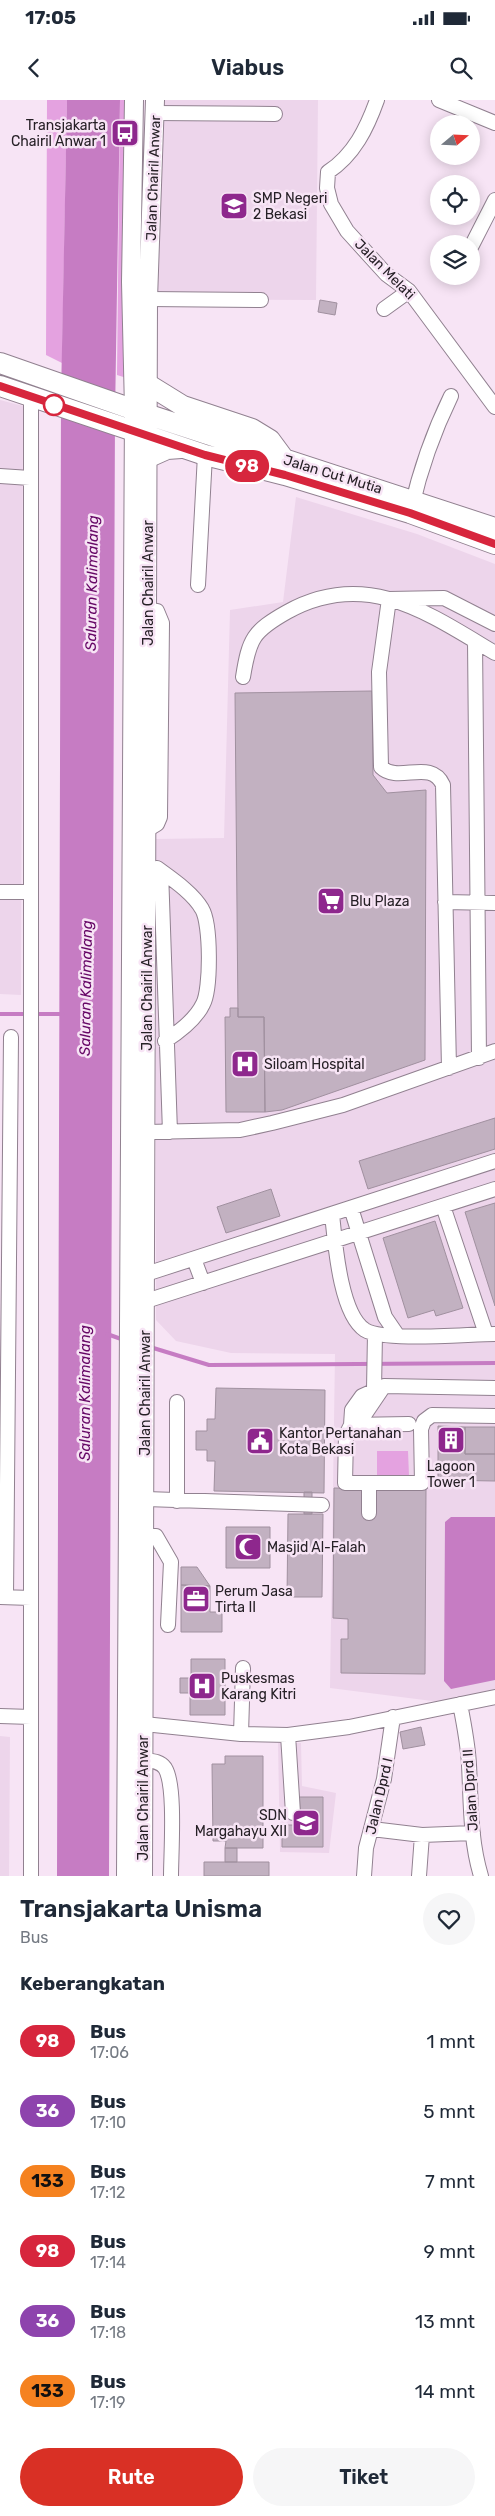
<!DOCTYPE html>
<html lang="id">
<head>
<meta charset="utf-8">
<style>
	body { margin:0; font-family:Rubik,sans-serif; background:#f6f6f7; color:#1f2937; height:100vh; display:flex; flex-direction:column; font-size:19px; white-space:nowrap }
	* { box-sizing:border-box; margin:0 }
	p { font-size:16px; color:#747a83 }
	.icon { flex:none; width:28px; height:28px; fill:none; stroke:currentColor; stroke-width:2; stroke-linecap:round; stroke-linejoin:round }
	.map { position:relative; height:1776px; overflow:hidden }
	.side { display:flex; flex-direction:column; background:#fff; flex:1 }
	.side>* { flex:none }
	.badge { padding:0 10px; border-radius:16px; font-size:18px; line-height:32px }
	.needle { width:32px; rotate:71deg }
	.fabs { position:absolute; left:430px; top:15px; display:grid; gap:10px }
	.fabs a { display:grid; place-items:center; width:50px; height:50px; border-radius:50%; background:#fff; box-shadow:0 2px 12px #0003; font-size:25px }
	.map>.badge { position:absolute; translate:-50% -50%; box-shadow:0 0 0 2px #fff }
	h2 { padding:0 20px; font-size:19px; line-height:45px }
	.round { display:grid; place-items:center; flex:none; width:52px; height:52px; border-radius:26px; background:#f6f6f7 }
	.overview { display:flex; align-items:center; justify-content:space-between; height:85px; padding:0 20px }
	h1 { font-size:24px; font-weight:600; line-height:38px }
	.action { display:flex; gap:10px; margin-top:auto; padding:10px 20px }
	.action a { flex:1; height:58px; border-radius:30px; background:#d93025; color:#fff; font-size:20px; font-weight:600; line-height:58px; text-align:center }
	.action a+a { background:#f6f6f7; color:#1f2937 }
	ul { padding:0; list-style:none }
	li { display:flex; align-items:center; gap:15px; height:70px; padding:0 20px }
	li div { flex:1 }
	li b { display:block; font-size:19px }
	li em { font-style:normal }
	li .badge { min-width:55px; font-weight:700; text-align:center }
	.status { display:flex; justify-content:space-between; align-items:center; height:35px; padding:0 25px; background:#fff; direction:ltr }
	.status svg { height:14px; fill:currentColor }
	header { display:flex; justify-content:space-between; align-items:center; height:65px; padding:0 20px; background:#fff; font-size:22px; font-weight:600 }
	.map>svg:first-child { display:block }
	.built { fill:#edd5eb }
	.green { fill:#e4a2e0 }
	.water { fill:#c67cc3 }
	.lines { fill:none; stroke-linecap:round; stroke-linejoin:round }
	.stream { stroke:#c67cc3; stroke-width:4 }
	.building { fill:#c2b1c1; stroke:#a0909f }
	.minor-casing { stroke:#918190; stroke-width:16 }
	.major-casing { stroke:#918190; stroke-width:20 }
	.highway-casing { stroke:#918190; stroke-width:22 }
	.minor { stroke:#fff; stroke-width:14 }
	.major { stroke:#fff; stroke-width:18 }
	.highway { stroke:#fff; stroke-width:20 }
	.line-casing { stroke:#fff; stroke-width:11 }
	.line { stroke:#d7263d; stroke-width:8 }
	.stop-dot { fill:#fff; stroke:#d7263d; stroke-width:2.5 }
	.labels { text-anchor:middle; stroke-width:5; stroke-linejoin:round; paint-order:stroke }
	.poi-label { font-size:14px; fill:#262026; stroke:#f7e4f5; text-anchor:start }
	.street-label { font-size:14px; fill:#262026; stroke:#f7e4f5 }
	.water-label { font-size:15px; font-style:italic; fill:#660766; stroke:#f7e4f5 }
</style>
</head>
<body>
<div class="status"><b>17:05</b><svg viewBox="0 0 49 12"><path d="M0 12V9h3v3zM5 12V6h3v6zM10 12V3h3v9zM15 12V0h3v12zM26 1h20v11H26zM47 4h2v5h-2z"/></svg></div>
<header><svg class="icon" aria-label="back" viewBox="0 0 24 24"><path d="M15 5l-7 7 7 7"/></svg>Viabus<svg class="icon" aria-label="search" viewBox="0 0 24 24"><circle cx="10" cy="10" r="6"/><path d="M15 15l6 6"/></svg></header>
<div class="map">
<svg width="495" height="1776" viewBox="0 0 495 1776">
	<rect width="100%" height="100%" fill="#f7e4f5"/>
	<path class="built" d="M155,0H318L316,200L148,199Z
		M0,300L23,306L21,895L0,894Z
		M296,397L417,434L495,464V1591L440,1602L330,1588L335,1254L231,1253L176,1241L156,1220V739L224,738L230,510L283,502Z
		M0,1636L10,1637L9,1776H0Z
		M278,1643H301L302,1686L336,1693L329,1753L280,1752Z"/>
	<path class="green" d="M47,0H67L62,263L46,255Z
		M120,0H134L133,280L117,275Z
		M377,1351H408L409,1376L377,1377Z"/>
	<path class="water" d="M67,0H120L115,316L109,1776H57L61,296Z
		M451,1417H495V1580L451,1589L444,1581L445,1422Z"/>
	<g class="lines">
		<path class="stream" d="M0,914H28
			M35,914H63
			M107,1234L124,1240
			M150,1247L209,1265L495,1263"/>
	</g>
	<path class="building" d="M320,200L337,203L335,215L318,212Z
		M372,591L373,675L387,693L426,690L425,960L282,1010L265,1012L264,917H238L235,593Z
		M230,908H238V917H264L265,1012H226L225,917H230Z
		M495,1018V1049L368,1089L359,1061Z
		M271,1089L280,1116L226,1133L217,1107Z
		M495,1103V1206L465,1112Z
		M435,1121L463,1208L436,1216L434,1210L408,1218L383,1138Z
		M216,1288L325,1290L324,1393L214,1391L215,1361H207V1350H196V1331H207V1319H215Z
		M438,1326L465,1327V1354H495V1381L438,1380Z
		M465,1327H495V1354H465Z
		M334,1388L426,1389L425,1574L341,1573V1539H348V1519L333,1518Z
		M304,1392H312V1414H304Z
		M288,1414H323L322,1497H287Z
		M226,1427H270V1468H226Z
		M181,1467H197L210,1486L181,1485Z
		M181,1485L210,1486V1512H222V1532H181Z
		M191,1559H225V1615H190V1593H180V1578H191Z
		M421,1627L425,1645L403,1649L400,1632Z
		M225,1656H263V1748H225L226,1741H213L212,1664H225Z
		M297,1697H323V1747H282V1725H297Z
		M225,1748H237V1762H225Z
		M204,1762H269V1776H204Z"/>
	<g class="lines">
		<defs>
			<path id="minor" d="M377,0C367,28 354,55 328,72L327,88L331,104L347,131L386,174L409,191L495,307
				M439,0L495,23
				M155,13L275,14
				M471,147L495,100
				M148,199L261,200
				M384,209L409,191
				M31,297V1776
				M0,376L30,378
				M411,410C420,370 433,333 451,296
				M198,485L205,355
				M475,541L479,958
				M243,577C249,539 253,531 287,512C366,468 428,513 495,553
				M147,730L157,724L160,717L162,523L157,511L148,510
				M157,768C172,779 193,793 202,809C211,824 211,889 203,904C196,919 179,932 165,941
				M161,771L170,1032
				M0,792H30
				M445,802L495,803
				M449,968L443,685C431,658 398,684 381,667L379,572L389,499L444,498L495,524
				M146,1032L240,1030L272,1023L343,1005L495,951
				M443,1106L486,1234
				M351,1108L385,1217L398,1236
				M332,1114C335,1142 340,1214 365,1230C385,1242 468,1234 495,1234
				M194,1159L203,1183
				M146,1174L495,1061
				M146,1201L495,1089
				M495,1288L384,1286L362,1296L352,1310L351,1325L346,1335L345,1383H422L421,1329L424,1321L432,1315L495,1316
				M374,1289L375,1234
				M351,1325L409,1324
				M351,1325L363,1317L384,1286
				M146,1399L322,1405
				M177,1401V1302
				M369,1413V1384
				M145,1436H156L171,1462L168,1525
				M0,1497L31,1498
				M6,1497L11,937
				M460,1604C464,1624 468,1644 469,1665C471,1702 470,1740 481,1776
				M0,1616L31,1617
				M144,1624L241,1634L288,1635L349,1627L495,1597
				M241,1634L243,1568
				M288,1635L293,1713
				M144,1660C152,1661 160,1661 165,1668C176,1685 171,1753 171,1776
				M372,1729L422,1735L473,1733
				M364,1776L366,1748L384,1679L393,1617
				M419,1776L422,1735"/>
			<path id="major" d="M126,1776L134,309L131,182L134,0
				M143,1776L148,199L155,0"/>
			<path id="highway" d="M0,263L149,315L495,428
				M149,285L183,306L252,329L270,340L284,359
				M0,286L205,355L285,375L410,413L495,444
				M149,357L167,349L181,348"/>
		</defs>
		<use href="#minor" class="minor-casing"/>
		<use href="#major" class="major-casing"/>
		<use href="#highway" class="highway-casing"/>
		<use href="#minor" class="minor"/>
		<use href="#major" class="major"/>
		<use href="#highway" class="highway"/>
	</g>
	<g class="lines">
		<defs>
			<path id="line" d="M0,286L205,355L285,375L410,413L495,444"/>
		</defs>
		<use href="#line" class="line-casing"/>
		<use href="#line" class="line"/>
	</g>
	<defs>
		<symbol id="bus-square" viewBox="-11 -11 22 22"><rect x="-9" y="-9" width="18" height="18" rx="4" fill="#8e278d" stroke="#f7e4f5"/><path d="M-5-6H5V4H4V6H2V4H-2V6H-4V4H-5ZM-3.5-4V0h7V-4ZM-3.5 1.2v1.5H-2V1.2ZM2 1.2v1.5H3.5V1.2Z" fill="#fff"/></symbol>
		<symbol id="school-square" viewBox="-11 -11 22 22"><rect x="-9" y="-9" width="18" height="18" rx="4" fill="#8e278d" stroke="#f7e4f5"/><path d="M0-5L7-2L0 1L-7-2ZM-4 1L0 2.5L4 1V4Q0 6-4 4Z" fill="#fff"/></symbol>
		<symbol id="supermarket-square" viewBox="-11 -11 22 22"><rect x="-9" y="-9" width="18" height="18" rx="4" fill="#8e278d" stroke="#f7e4f5"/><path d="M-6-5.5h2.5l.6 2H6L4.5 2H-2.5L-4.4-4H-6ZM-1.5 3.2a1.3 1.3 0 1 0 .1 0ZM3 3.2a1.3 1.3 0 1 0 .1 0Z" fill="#fff"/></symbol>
		<symbol id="hospital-square" viewBox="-11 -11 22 22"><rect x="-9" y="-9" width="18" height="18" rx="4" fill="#8e278d" stroke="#f7e4f5"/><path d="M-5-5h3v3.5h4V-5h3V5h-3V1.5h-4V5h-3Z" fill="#fff"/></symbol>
		<symbol id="building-square" viewBox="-11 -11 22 22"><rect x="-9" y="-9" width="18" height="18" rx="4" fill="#8e278d" stroke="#f7e4f5"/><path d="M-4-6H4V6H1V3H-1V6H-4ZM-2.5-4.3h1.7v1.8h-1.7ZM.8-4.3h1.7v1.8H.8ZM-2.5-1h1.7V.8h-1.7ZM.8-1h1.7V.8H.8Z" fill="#fff"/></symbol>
		<symbol id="civic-square" viewBox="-11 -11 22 22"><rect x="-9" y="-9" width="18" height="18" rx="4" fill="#8e278d" stroke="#f7e4f5"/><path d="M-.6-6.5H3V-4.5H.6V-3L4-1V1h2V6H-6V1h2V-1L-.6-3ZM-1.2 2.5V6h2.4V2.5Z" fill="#fff"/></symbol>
		<symbol id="mosque-square" viewBox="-11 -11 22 22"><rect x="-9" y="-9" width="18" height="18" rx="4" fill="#8e278d" stroke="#f7e4f5"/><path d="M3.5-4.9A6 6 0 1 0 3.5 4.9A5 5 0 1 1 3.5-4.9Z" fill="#fff"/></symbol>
		<symbol id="office-square" viewBox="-11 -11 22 22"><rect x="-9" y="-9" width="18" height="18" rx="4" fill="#8e278d" stroke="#f7e4f5"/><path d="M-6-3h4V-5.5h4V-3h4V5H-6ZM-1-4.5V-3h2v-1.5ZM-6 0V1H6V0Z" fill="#fff"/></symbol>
	</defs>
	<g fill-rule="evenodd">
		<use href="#bus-square" x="109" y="17" width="32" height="32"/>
		<use href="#school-square" x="218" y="90" width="32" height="32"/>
		<use href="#supermarket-square" x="315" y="785" width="32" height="32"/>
		<use href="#hospital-square" x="229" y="948" width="32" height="32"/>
		<use href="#building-square" x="435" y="1324" width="32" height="32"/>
		<use href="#civic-square" x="244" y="1325" width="32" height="32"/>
		<use href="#mosque-square" x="232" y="1431" width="32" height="32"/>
		<use href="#office-square" x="180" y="1483" width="32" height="32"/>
		<use href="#hospital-square" x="186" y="1570" width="32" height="32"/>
		<use href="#school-square" x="290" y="1707" width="32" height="32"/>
	</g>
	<circle class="stop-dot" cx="54" cy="305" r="10"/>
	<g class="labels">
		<g class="poi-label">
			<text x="106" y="30" text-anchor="end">Transjakarta<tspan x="106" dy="16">Chairil Anwar 1</tspan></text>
			<text x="253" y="103">SMP Negeri<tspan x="253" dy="16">2 Bekasi</tspan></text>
			<text x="350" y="806">Blu Plaza</text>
			<text x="264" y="969">Siloam Hospital</text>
			<text x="279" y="1338">Kantor Pertanahan<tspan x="279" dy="16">Kota Bekasi</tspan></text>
			<text x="451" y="1371" text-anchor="middle">Lagoon<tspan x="451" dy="16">Tower 1</tspan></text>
			<text x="267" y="1452">Masjid Al-Falah</text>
			<text x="215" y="1496">Perum Jasa<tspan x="215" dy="16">Tirta II</tspan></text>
			<text x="221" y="1583">Puskesmas<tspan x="221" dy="16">Karang Kitri</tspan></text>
			<text x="287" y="1720" text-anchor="end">SDN<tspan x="287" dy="16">Margahayu XII</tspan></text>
		</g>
		<g class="street-label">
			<text transform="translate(153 78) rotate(-88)" y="5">Jalan Chairil Anwar</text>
			<text transform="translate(385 169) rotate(45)" y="5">Jalan Melati</text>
			<text transform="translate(333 374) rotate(17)" y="5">Jalan Cut Mutia</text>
			<text transform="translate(148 483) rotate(-90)" y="5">Jalan Chairil Anwar</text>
			<text transform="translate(147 888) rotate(-90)" y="5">Jalan Chairil Anwar</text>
			<text transform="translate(145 1293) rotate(-90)" y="5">Jalan Chairil Anwar</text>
			<text transform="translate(470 1690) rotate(-94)" y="5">Jalan Dprd II</text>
			<text transform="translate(379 1696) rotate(-77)" y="5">Jalan Dprd I</text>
			<text transform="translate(143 1698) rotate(-90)" y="5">Jalan Chairil Anwar</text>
		</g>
		<g class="water-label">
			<text transform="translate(92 483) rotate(-89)" y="5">Saluran Kalimalang</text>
			<text transform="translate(86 888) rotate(-89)" y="5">Saluran Kalimalang</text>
			<text transform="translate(85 1293) rotate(-90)" y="5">Saluran Kalimalang</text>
		</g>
	</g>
</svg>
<div class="fabs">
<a><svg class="needle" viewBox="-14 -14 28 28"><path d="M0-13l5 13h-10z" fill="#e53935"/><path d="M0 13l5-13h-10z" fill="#747a83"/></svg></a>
<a><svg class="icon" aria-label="locate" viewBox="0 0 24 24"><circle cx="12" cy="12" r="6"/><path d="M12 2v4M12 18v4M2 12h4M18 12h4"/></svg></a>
<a><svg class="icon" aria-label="layers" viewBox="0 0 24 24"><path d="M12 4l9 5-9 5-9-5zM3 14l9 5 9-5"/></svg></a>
</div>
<b class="badge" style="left:247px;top:366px;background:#d7263d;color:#fff">98</b>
</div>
<section class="side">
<div class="overview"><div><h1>Transjakarta Unisma</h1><p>Bus</p></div><a class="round"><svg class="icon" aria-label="heart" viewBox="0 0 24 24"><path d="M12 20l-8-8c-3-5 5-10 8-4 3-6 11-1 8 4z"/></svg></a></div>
<h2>Keberangkatan</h2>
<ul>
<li><span class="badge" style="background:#d7263d;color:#fff">98</span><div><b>Bus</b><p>17:06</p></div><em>1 mnt</em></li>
<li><span class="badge" style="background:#8e44ad;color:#fff">36</span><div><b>Bus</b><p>17:10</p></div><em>5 mnt</em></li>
<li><span class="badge" style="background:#f58220;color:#111">133</span><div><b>Bus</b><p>17:12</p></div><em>7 mnt</em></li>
<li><span class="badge" style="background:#d7263d;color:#fff">98</span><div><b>Bus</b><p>17:14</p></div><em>9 mnt</em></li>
<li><span class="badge" style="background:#8e44ad;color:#fff">36</span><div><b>Bus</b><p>17:18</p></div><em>13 mnt</em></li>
<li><span class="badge" style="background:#f58220;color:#111">133</span><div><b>Bus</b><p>17:19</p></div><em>14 mnt</em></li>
</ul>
<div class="action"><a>Rute</a><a>Tiket</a></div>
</section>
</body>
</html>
